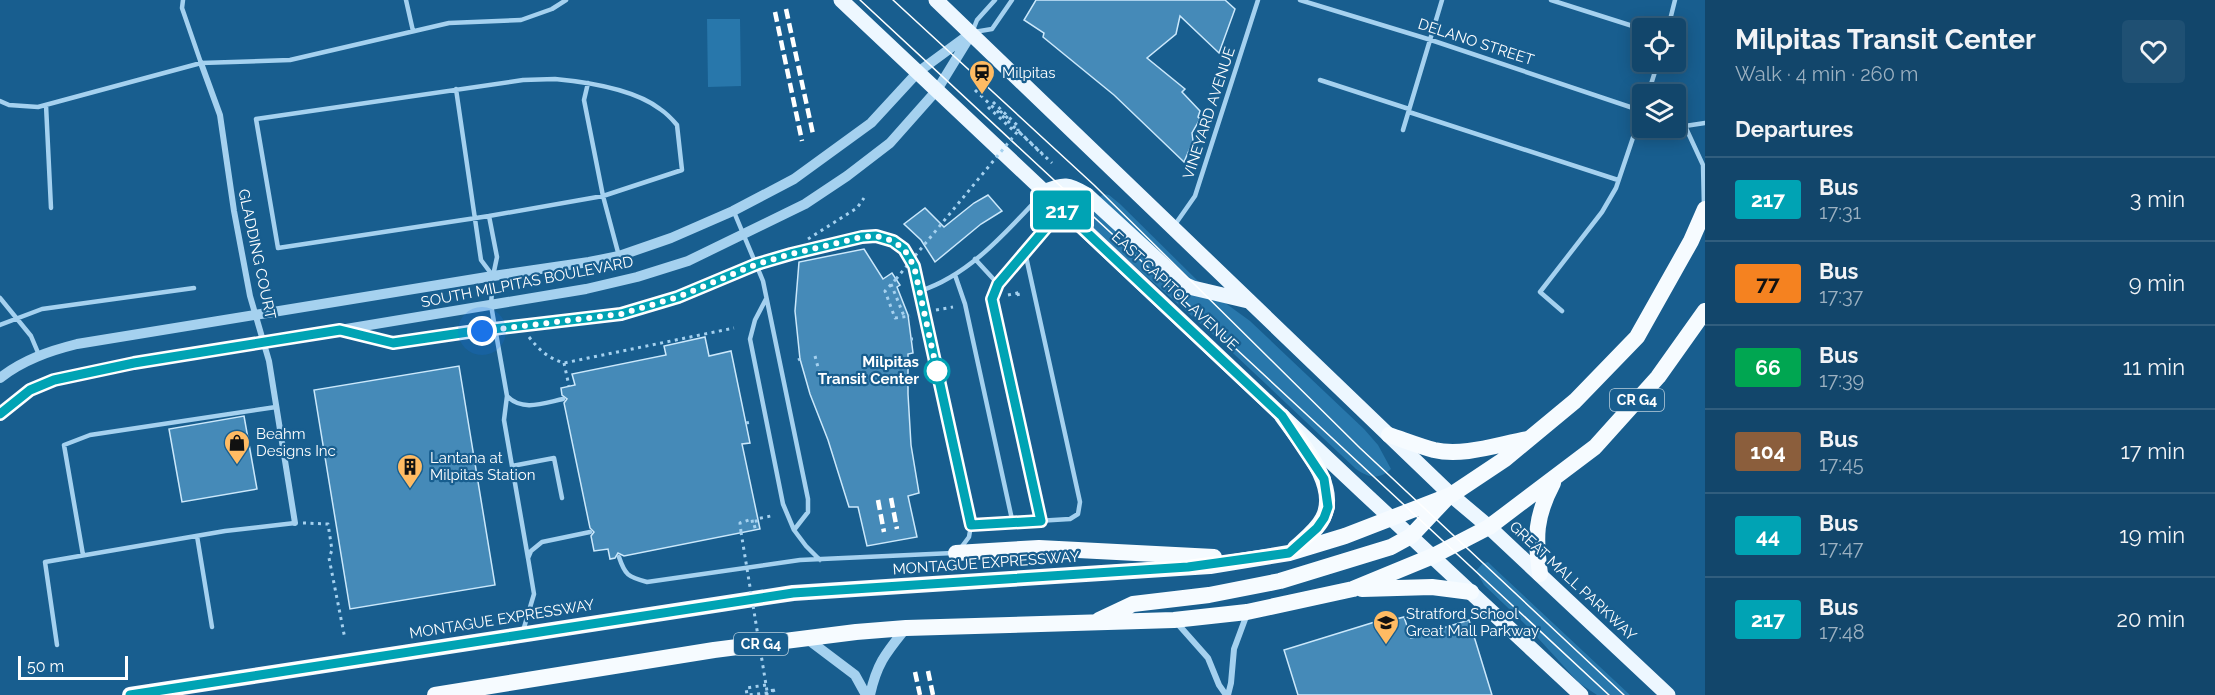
<!DOCTYPE html>
<html lang="en">
<head>
<meta charset="utf-8">
<style>
	body { margin:0; font-family:Raleway,sans-serif; background:#1f5073; color:#f1f3f6; height:100vh; display:flex; flex-direction:column; font-size:22px; white-space:nowrap }
	* { box-sizing:border-box; margin:0 }
	p { font-size:20px; color:#9cb1c1 }
	.icon { flex:none; width:33px; height:33px; fill:none; stroke:currentColor; stroke-width:2; stroke-linecap:round; stroke-linejoin:round }
	.map { position:relative; flex:1; overflow:hidden }
	.details { display:flex; flex-direction:column; background:#12466b; width:510px }
	.details>* { flex:none }
	.badge { padding:0 12px; border-radius:4px; font-size:21px; line-height:39px }
	.buttons { position:absolute; left:1632px; top:18px; display:grid; gap:12px }
	.buttons a { display:grid; place-items:center; width:54px; height:54px; border-radius:6px; background:#12466b; box-shadow:0 3px 15px #0003,0 0 0 2px #315e7e; font-size:30px }
	.scale { position:absolute; left:18px; bottom:15px; width:110px; box-sizing:border-box; padding-left:6px; border:3px solid #fff; border-top:0; font-size:16px; line-height:21px; white-space:nowrap; color:#fff; -webkit-text-stroke:4px #185e8f; paint-order:stroke }
	.you { position:absolute; width:30px; height:30px; margin:-15px; border:4px solid #fff; border-radius:50%; background:#1a73e8; box-shadow:0 0 0 9px #1a73e833 }
	.map>.badge { position:absolute; translate:-50% -50%; box-shadow:0 0 0 3px #fff }
	h2 { padding:0 30px; font-size:22px; line-height:54px }
	.round { display:grid; place-items:center; flex:none; width:63px; height:63px; border-radius:6px; background:#1f5073 }
	.headline { display:flex; align-items:center; justify-content:space-between; height:102px; padding:0 30px }
	h1 { font-size:28px; font-weight:700; line-height:45px }
	ul { padding:0; list-style:none }
	li { display:flex; align-items:center; gap:18px; height:84px; padding:0 30px; border-top:2px solid #315e7e }
	li div { flex:1 }
	li b { display:block; font-size:22px }
	li em { font-style:normal }
	li .badge { min-width:66px; font-weight:700; text-align:center }
	main { display:flex; flex:1; min-height:0 }
	.map>svg:first-child { display:block }
	.green { fill:#2877ab }
	.building { fill:#458ab8; stroke:#cbe8fb; stroke-width:1.5 }
	.lines { fill:none; stroke-linecap:round; stroke-linejoin:round }
	.path { stroke:#a5d1ef; stroke-width:3; stroke-dasharray:3 4.5; stroke-linecap:butt }
	.service { stroke:#a5d1ef; stroke-width:4.5 }
	.minor { stroke:#a5d1ef; stroke-width:6 }
	.tertiary { stroke:#a5d1ef; stroke-width:10 }
	.primary { stroke:#edf7ff; stroke-width:15 }
	.trunk { stroke:#f6fbff; stroke-width:16 }
	.tram { stroke:#fff; stroke-width:1.5 }
	.rail { stroke:#fff; stroke-width:4.5; stroke-dasharray:10 4.5; stroke-linecap:butt }
	.path-bridge { stroke:#a5d1ef; stroke-width:3; stroke-dasharray:3 4.5; stroke-linecap:butt }
	.line-casing { stroke:#fff; stroke-width:14 }
	.line { stroke:#00a3b4; stroke-width:9 }
	.walk { stroke:#fff; stroke-width:6; stroke-dasharray:0 10.8 }
	.stop-dot { fill:#fff; stroke:#00a3b4; stroke-width:3 }
	.labels { text-anchor:middle; stroke-width:4.5; stroke-linejoin:round; paint-order:stroke }
	.shield { fill:#185e8f; stroke:#bacfdd; stroke-width:1.5 }
	.shield-label { font-size:14px; font-weight:bold; fill:#fff }
	.street-label { font-size:15px; fill:#fff; stroke:#185e8f }
	.poi-label { font-size:15px; fill:#fff; stroke:#185e8f; text-anchor:start }
	.stop-label { font-size:15px; font-weight:bold; fill:#fff; stroke:#185e8f; text-anchor:end }
</style>
</head>
<body>
<main>
<div class="map">
<svg width="1705" height="695" viewBox="0 0 1705 695">
	<rect width="100%" height="100%" fill="#185e8f"/>
	<path class="green" d="M707,19H740L741,86L708,87Z
		M1104,194L1109,195L1120,204L1206,289L1250,321L1364,429L1378,445L1391,469C1379,480 1369,478 1356,469L1218,339L1092,229L1082,217L1081,209Z
		M1488,562L1492,566L1630,695H1597L1579,683L1527,626L1484,585L1476,571L1482,564Z"/>
	<path class="building" d="M1036,0H1225L1235,9L1219,53L1180,16L1176,34L1147,58L1185,89L1182,92L1200,111L1198,117L1200,119L1192,133L1193,141L1184,162L1114,95L1043,37L1044,33L1024,20Z
		M988,195L1002,211L981,224L935,262L921,240L904,224L925,208L944,227L974,203Z
		M864,249L883,279L892,273L900,285L897,287L908,315L913,353L908,354V394L911,445L919,493L908,496L917,537L867,546L858,507H849L828,440L810,394L800,359L795,311L799,262Z
		M705,337L709,356L731,351L750,443L742,444L760,529L624,556L618,553L615,558L610,559L608,549L594,551L591,536L594,532L590,528L564,403L567,399L562,395L561,388L575,385L572,374L666,355L664,346Z
		M459,366L495,585L350,609L314,390Z
		M244,416L257,489L182,502L169,429Z
		M1391,617L1392,620L1404,617L1411,638L1469,620L1492,695H1298L1284,650Z"/>
	<g class="lines">
		<path class="path" d="M975,90L1052,163
			M988,107L1016,133
			M1000,111L1010,120
			M808,239L857,208L864,198
			M896,279L885,291L895,318L910,316
			M891,284L904,316
			M1018,293L1019,299
			M1008,295L1022,292
			M936,310L953,307
			M529,337C539,350 548,358 564,363L734,328
			M911,339H913
			M815,356L819,371
			M798,360L800,359
			M564,363L569,386
			M746,423L751,422
			M303,523L328,524L332,550L329,558L345,639
			M741,532L740,523L752,519L753,527L757,526L756,519L771,516
			M766,685L746,688L747,695L767,693
			M767,695V693L775,690"/>
		<path class="service" d="M183,0L182,8L201,63
			M406,0L413,31
			M1300,0L1431,40L1642,111
			M1551,0L1642,29
			M1668,28L1675,0
			M973,30L977,20L995,0
			M974,32L992,29L1012,0
			M555,79C587,82 634,89 660,109C666,113 672,119 677,125L682,170L603,196L489,216L278,248L256,119L523,80Z
			M1320,80L1409,109
			M588,83L584,100L603,196L619,256
			M456,89L481,260L493,276
			M1648,94L1658,62
			M0,101L9,105L38,107L201,63L290,60L449,23L521,20L552,9L566,0
			M46,105L51,208
			M1409,112L1618,180
			M1676,123L1685,126
			M1403,130L1442,0
			M1704,207L1703,165L1685,126L1705,123
			M734,212L763,281L808,499V512L794,530
			M489,216L497,257L493,276L491,305L507,396C522,412 544,403 563,399
			M1174,226L1195,196L1258,0
			M975,259L998,284
			M955,275L965,304L1013,524
			M920,291C970,275 1007,231 1042,194
			M0,298L31,336L39,355
			M766,299L755,320L750,339L783,504L794,530L806,546L820,560
			M1562,311L1540,292L1602,212L1616,188L1642,111
			M0,325L42,309L194,288
			M495,330L621,314L678,297L757,264L791,254L862,237L876,236L893,241L904,249L914,266L971,525L969,537L960,549
			M507,396L504,420L528,558
			M512,466L554,458L562,498
			M1040,521L992,299L998,284L1060,211
			M971,525L1070,519L1078,514L1080,502L1025,252
			M197,536L212,627
			M83,555L64,445L90,435L276,407
			M619,557C625,575 628,577 647,582L800,560L953,553
			M523,631L534,594L528,558L531,551L542,542L590,532
			M57,645L45,562L225,531L295,523"/>
		<path class="minor" d="M201,63L220,115L234,211L250,296L269,361L295,523
			M1177,623L1208,658L1219,685L1226,695
			M1228,695L1231,683L1234,649L1247,614"/>
		<path class="tertiary" d="M347,332L393,343L468,332L495,330
			M0,378C23,360 49,351 77,344L493,276L589,262L619,256L671,238L733,211L794,179L871,123L918,72L967,36
			M0,414C22,391 51,380 81,373L586,289L637,277L688,261L805,204L847,176L890,143L937,90L972,33
			M806,638L855,675L866,695
			M870,695C877,663 886,653 906,628"/>
		<path class="primary" d="M841,0L1364,493L1581,695
			M936,0L1451,495L1489,527L1668,695
			M1043,192C1065,184 1067,183 1087,195L1184,284L1193,288L1248,301"/>
		<path class="trunk" d="M1282,416C1300,442 1340,485 1323,518C1317,530 1305,539 1295,548
			M1389,435C1404,440 1419,446 1434,450C1463,457 1499,444 1528,439
			M956,553L1039,548L1214,557
			M1540,574C1535,537 1535,517 1553,483
			M1362,589L1432,587L1471,592
			M1099,620L1133,604L1209,595L1280,581L1391,547L1411,536L1446,499
			M130,695L793,593L1210,566L1289,553L1345,536L1451,495L1505,459L1575,401L1637,337L1691,241L1705,209
			M435,695L714,650L856,632L906,628L1174,620L1247,612L1353,589L1433,556L1489,527L1595,447L1658,377L1705,311"/>
		<path class="tram" d="M860,0L1609,695
			M893,0L1094,185L1360,448L1624,695"/>
		<path class="rail" d="M786,9L813,134
			M775,12L802,141
			M891,498L897,529
			M878,500L884,532
			M928,671L933,695
			M915,672L920,695"/>
		<path class="path-bridge" d="M993,102L1018,126V131
			M896,279L1018,131L1043,155
			M741,532L767,691L775,690"/>
	</g>
	<g class="lines">
		<defs>
			<path id="line" d="M0,414L30,390L54,380L134,363L340,330L393,343L468,332L621,314L678,297L757,264L791,254L862,237L876,236L893,241L904,249L914,266L971,525L1041,521L992,299L998,284L1062,209L1282,416L1324,479L1328,507L1324,518L1317,528L1289,553L1188,567L793,593L130,695"/>
		</defs>
		<use href="#line" class="line-casing"/>
		<use href="#line" class="line"/>
		<path class="walk" d="M482,331L621,314L678,297L757,264L791,254L862,237L876,236L893,241L904,249L914,266L937,371"/>
	</g>
	<defs>
		<symbol id="station-pin" viewBox="-11 -11 22 30"><path d="M0 17L-7.5 6A9.5 9.5 0 1 1 7.5 6Z" fill="#ffbb63" stroke="#185e8f"/><path d="M-3-6H3Q5-6 5-4V2Q5 4 3 4L4.5 6H3L1.5 4h-3L-3 6H-4.5L-3 4Q-5 4-5 2V-4Q-5-6-3-6ZM-3.5-4v3h7v-3ZM-3.5 1v1.5H-2V1ZM2 1v1.5H3.5V1Z" fill="#111"/></symbol>
		<symbol id="shop-pin" viewBox="-11 -11 22 30"><path d="M0 17L-7.5 6A9.5 9.5 0 1 1 7.5 6Z" fill="#ffbb63" stroke="#185e8f"/><path d="M-5-2.5h2.3a2.7 3.5 0 0 1 5.4 0H5L5.5 6h-11ZM-1.5-2.5h3a1.5 2.3 0 0 0-3 0Z" fill="#111"/></symbol>
		<symbol id="building-pin" viewBox="-11 -11 22 30"><path d="M0 17L-7.5 6A9.5 9.5 0 1 1 7.5 6Z" fill="#ffbb63" stroke="#185e8f"/><path d="M-4-6H4V6H1V3H-1V6H-4ZM-2.5-4.3h1.7v1.8h-1.7ZM.8-4.3h1.7v1.8H.8ZM-2.5-1h1.7V.8h-1.7ZM.8-1h1.7V.8H.8Z" fill="#111"/></symbol>
		<symbol id="school-pin" viewBox="-11 -11 22 30"><path d="M0 17L-7.5 6A9.5 9.5 0 1 1 7.5 6Z" fill="#ffbb63" stroke="#185e8f"/><path d="M0-5L7-2L0 1L-7-2ZM-4 1L0 2.5L4 1V4Q0 6-4 4Z" fill="#111"/></symbol>
	</defs>
	<g fill-rule="evenodd">
		<use href="#station-pin" x="967" y="58" width="30" height="40"/>
		<use href="#shop-pin" x="222" y="428" width="30" height="40"/>
		<use href="#building-pin" x="395" y="452" width="30" height="40"/>
		<use href="#school-pin" x="1371" y="608" width="30" height="40"/>
	</g>
	<circle class="stop-dot" cx="937" cy="371" r="12"/>
	<g class="labels">
		<g class="shield">
			<rect x="1610" y="389" width="54" height="22" rx="4.5"/>
			<rect x="734" y="633" width="54" height="22" rx="4.5"/>
		</g>
		<g class="shield-label">
			<text x="1637" y="405">CR G4</text>
			<text x="761" y="649">CR G4</text>
		</g>
		<g class="street-label">
			<text transform="translate(1476 42) rotate(18)" y="5">DELANO STREET</text>
			<text transform="translate(1209 113) rotate(-72)" y="5">VINEYARD AVENUE</text>
			<text transform="translate(257 254) rotate(78)" y="5">GLADDING COURT</text>
			<text transform="translate(527 282) rotate(-11)" y="5">SOUTH MILPITAS BOULEVARD</text>
			<text transform="translate(1175 291) rotate(43)" y="5">EAST CAPITOL AVENUE</text>
			<text transform="translate(986 563) rotate(-4)" y="5">MONTAGUE EXPRESSWAY</text>
			<text transform="translate(1573 581) rotate(43)" y="5">GREAT MALL PARKWAY</text>
			<text transform="translate(502 619) rotate(-9)" y="5">MONTAGUE EXPRESSWAY</text>
		</g>
		<g class="poi-label">
			<text x="1002" y="78">Milpitas</text>
			<text x="256" y="439">Beahm<tspan x="256" dy="17">Designs Inc</tspan></text>
			<text x="430" y="463">Lantana at<tspan x="430" dy="17">Milpitas Station</tspan></text>
			<text x="1406" y="619">Stratford School<tspan x="1406" dy="17">Great Mall Parkway</tspan></text>
		</g>
		<g class="stop-label">
			<text x="919" y="367">Milpitas<tspan x="919" dy="17">Transit Center</tspan></text>
		</g>
	</g>
</svg>
<div class="buttons">
<a><svg class="icon" aria-label="locate" viewBox="0 0 24 24"><circle cx="12" cy="12" r="6"/><path d="M12 2v4M12 18v4M2 12h4M18 12h4"/></svg></a>
<a><svg class="icon" aria-label="layers" viewBox="0 0 24 24"><path d="M12 4l9 5-9 5-9-5zM3 14l9 5 9-5"/></svg></a>
</div>
<div class="scale">50 m</div>
<div class="you" style="left:482px;top:331px"></div>
<b class="badge" style="left:1062px;top:210px;background:#00a3b4;color:#fff">217</b>
</div>
<section class="details">
<div class="headline"><div><h1>Milpitas Transit Center</h1><p>Walk · 4 min · 260 m</p></div><a class="round"><svg class="icon" aria-label="heart" viewBox="0 0 24 24"><path d="M12 20l-8-8c-3-5 5-10 8-4 3-6 11-1 8 4z"/></svg></a></div>
<h2>Departures</h2>
<ul>
<li><span class="badge" style="background:#00a3b4;color:#fff">217</span><div><b>Bus</b><p>17:31</p></div><em>3 min</em></li>
<li><span class="badge" style="background:#f58220;color:#111">77</span><div><b>Bus</b><p>17:37</p></div><em>9 min</em></li>
<li><span class="badge" style="background:#00a651;color:#fff">66</span><div><b>Bus</b><p>17:39</p></div><em>11 min</em></li>
<li><span class="badge" style="background:#8b5e3c;color:#fff">104</span><div><b>Bus</b><p>17:45</p></div><em>17 min</em></li>
<li><span class="badge" style="background:#00a3b4;color:#fff">44</span><div><b>Bus</b><p>17:47</p></div><em>19 min</em></li>
<li><span class="badge" style="background:#00a3b4;color:#fff">217</span><div><b>Bus</b><p>17:48</p></div><em>20 min</em></li>
</ul>
</section>
</main>
</body>
</html>
